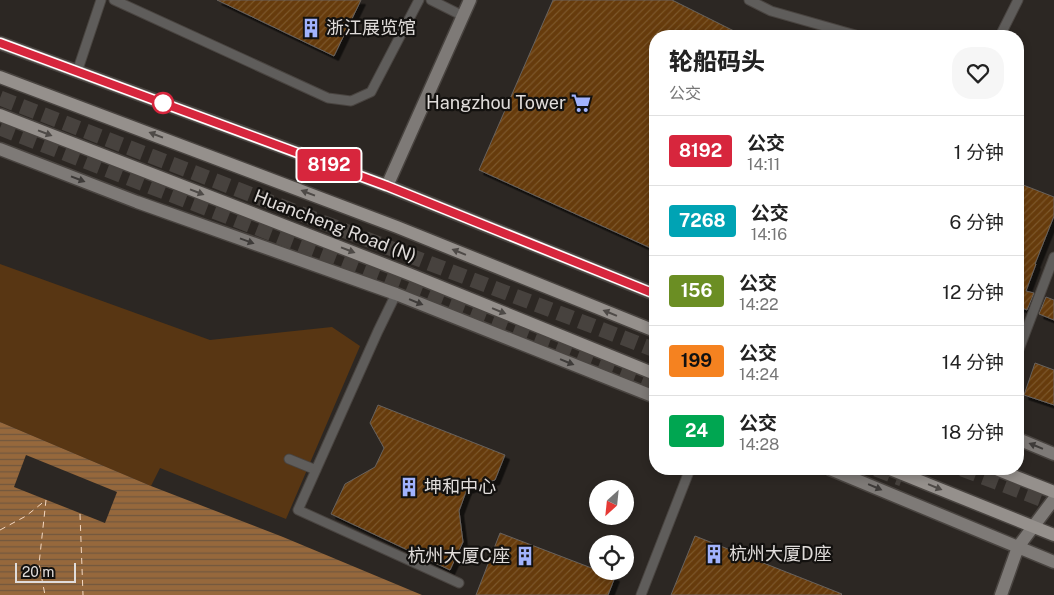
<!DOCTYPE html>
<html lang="zh">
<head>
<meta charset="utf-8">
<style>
	body { margin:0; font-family:"Public Sans","Noto Sans SC",sans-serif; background:#f6f6f6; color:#222; height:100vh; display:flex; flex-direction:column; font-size:19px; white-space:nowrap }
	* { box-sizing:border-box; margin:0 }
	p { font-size:16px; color:#767676 }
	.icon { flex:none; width:28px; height:28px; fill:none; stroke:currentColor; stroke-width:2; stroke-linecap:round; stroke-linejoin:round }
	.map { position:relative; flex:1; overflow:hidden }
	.details { position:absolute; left:649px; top:30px; width:375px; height:445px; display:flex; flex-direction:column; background:#fff; border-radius:20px; box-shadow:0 2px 8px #0003 }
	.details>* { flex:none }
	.badge { padding:0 10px; border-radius:4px; font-size:18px; line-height:32px }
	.needle { width:32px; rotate:207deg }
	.buttons { position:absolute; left:589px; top:480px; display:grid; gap:10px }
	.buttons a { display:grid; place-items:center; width:45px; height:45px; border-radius:50%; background:#fff; box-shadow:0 2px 8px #0003; font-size:25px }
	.scale { position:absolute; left:15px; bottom:12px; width:61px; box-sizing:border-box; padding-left:5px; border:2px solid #e0dcda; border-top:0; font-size:14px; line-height:18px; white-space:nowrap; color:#e0dcda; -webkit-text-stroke:4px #13110f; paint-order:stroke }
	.map>.badge { position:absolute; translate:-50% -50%; box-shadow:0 0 0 2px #fff }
	.round { display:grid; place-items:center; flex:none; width:52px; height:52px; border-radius:20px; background:#f6f6f6 }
	.headline { display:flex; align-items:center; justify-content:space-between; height:85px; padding:0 20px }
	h1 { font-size:24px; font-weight:800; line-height:38px }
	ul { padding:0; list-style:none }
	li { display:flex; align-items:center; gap:15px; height:70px; padding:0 20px; border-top:1px solid #e0e0e0 }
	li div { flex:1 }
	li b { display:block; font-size:19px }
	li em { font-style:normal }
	li .badge { min-width:55px; font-weight:700; text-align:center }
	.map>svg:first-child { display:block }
	.park { fill:#583613 }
	.water { fill:url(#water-rules) }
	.pier { fill:#2c2723 }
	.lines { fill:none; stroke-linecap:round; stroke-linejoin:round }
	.ferry { stroke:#f6d9c1; stroke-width:1; stroke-dasharray:6 5; stroke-linecap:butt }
	.building { fill:url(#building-hatch); stroke:#68625e; filter:url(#shadow) }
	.highway-tunnel { stroke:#47423e; stroke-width:15; stroke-dasharray:15 8; stroke-linecap:butt }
	.lane-casing { stroke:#494440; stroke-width:11 }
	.secondary-casing { stroke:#494440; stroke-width:15 }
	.primary-casing { stroke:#494440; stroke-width:15 }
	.lane { stroke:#5f5d5b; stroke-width:9 }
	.secondary { stroke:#7e7a77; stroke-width:12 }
	.primary { stroke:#95908c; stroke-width:12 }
	.oneway { fill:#4e4a47 }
	.oneway2 { fill:#3e3b39 }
	.line-casing { stroke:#fff; stroke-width:11 }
	.line { stroke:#d7263d; stroke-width:8 }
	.stop-dot { fill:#fff; stroke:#d7263d; stroke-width:2.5 }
	.labels { text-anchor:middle; stroke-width:4.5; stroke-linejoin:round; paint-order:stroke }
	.poi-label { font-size:18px; fill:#e0dcda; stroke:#13110f; text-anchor:start }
	.street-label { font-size:18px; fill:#e0dcda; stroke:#13110f }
</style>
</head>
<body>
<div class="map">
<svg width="1054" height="595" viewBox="0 0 1054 595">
	<defs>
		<pattern id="water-rules" width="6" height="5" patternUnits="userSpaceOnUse" patternTransform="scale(1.25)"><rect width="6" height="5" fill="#96683c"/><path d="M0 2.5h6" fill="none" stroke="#71573e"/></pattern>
		<pattern id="building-hatch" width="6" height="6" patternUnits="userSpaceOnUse" patternTransform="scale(1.25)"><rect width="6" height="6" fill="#663b0a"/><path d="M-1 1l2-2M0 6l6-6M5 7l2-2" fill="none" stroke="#7c572d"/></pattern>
		<filter id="shadow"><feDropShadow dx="4.5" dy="4.5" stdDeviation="0" flood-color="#0009"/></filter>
	</defs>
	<rect width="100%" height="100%" fill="#2c2723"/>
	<path class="park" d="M0,264L210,340L332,327L360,346L286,519L160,468L151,486L0,422Z"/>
	<path class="water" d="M0,422L151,486L283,537L422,595H0Z"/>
	<path class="pier" d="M26,455L117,492L105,523L14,487Z"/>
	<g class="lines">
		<path class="ferry" d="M80,514L83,595
			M0,530L26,516L46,500L39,564L45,595"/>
	</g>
	<path class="building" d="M217,0H361L334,56Z
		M553,0H672L744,36H655V250L479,170Z
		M1018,183L1054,197V216L1035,264H1036L1026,291L1034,293L1027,310L1020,307V308H1018Z
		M1046,297L1054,300V320L1039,314Z
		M1035,363L1054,370V405L1024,395Z
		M378,405L505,455L495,480L467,489L459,511L463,542L450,570L331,514L345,484L375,467L384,448L370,423Z
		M500,533L615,577L608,595H476Z
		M695,536L842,594L841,595H671Z"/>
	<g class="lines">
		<path class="highway-tunnel" d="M0,98L655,350
			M0,128L655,383
			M876,469L902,479
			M962,469L1054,504"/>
		<defs>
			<path id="lane" d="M114,0L328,98L351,101L371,92L419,0
				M431,0L463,16
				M749,0L771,11L859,36
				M1000,36L1018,0
				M77,72L101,0
				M396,294L378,331L298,510L459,583
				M1018,352L1054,257
				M289,459L316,470
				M641,595L690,469"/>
			<path id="secondary" d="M0,43L387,186L655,294
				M0,149L137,202L396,294L655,397
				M387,186L470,0
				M1018,439L1054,454
				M830,469L1054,562
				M1001,595L1018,547L1054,499"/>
			<path id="primary" d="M0,77L397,227L655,331
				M0,115L409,274L655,374
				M890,469L1054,535
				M996,469L1054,492"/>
		</defs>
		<use href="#lane" class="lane-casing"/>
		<use href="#secondary" class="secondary-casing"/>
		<use href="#primary" class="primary-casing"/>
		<use href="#lane" class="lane"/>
		<use href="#secondary" class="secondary"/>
		<use href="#primary" class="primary"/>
	</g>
	<defs><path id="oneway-solid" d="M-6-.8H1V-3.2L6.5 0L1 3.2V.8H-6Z" transform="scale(1.25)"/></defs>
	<g class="oneway">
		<use href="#oneway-solid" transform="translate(45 133) rotate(21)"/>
		<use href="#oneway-solid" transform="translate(156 135) rotate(-159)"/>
		<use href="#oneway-solid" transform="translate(197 192) rotate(21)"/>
		<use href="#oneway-solid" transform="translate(308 193) rotate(-159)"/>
		<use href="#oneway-solid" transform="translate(348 250) rotate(21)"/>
		<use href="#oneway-solid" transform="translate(459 252) rotate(-158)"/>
		<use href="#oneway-solid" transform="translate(499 311) rotate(22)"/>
		<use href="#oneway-solid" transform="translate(610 313) rotate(-158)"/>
		<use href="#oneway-solid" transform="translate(935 487) rotate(22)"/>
	</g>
	<g class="oneway2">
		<use href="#oneway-solid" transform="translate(78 179) rotate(21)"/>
		<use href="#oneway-solid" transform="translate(247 241) rotate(20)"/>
		<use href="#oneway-solid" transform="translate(416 302) rotate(22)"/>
		<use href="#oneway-solid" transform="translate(567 362) rotate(22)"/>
		<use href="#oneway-solid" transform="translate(1036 446) rotate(-158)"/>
		<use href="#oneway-solid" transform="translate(875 487) rotate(23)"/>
	</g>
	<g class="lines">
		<defs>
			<path id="line" d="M0,43L387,186L655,294"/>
		</defs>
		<use href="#line" class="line-casing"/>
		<use href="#line" class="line"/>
	</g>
	<defs>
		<symbol id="building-bare" viewBox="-9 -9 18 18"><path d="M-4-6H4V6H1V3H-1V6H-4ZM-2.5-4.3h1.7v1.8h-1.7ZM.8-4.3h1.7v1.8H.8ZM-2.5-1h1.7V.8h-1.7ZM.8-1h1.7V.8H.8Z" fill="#a1b3fd" stroke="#13110f" stroke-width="2.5" paint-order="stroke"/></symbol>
		<symbol id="supermarket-bare" viewBox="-9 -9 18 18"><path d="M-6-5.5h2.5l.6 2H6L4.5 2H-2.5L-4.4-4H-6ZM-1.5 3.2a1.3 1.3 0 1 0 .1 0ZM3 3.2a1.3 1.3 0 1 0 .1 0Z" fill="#a1b3fd" stroke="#13110f" stroke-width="2.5" paint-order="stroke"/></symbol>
	</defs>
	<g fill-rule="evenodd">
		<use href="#building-bare" x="297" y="14" width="28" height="28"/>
		<use href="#supermarket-bare" x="567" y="89" width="28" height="28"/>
		<use href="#building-bare" x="395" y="473" width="28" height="28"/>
		<use href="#building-bare" x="700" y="540" width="28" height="28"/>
		<use href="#building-bare" x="511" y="542" width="28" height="28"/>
	</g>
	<circle class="stop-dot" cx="163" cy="103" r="10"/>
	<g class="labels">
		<g class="poi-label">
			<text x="326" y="34">浙江展览馆</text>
			<text x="566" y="109" text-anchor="end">Hangzhou Tower</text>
			<text x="424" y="493">坤和中心</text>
			<text x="729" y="560">杭州大厦D座</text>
			<text x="510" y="562" text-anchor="end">杭州大厦C座</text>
		</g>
		<g class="street-label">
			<text transform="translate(335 226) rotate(21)" y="6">Huancheng Road (N)</text>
		</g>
	</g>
</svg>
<div class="buttons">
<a><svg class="needle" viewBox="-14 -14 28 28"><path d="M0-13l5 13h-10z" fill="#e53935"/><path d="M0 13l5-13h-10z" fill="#767676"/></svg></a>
<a><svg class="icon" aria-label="locate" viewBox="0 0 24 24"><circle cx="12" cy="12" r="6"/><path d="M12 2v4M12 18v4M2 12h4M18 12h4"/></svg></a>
</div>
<div class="scale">20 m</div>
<b class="badge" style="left:329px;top:165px;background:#d7263d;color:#fff">8192</b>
<section class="details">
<div class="headline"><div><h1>轮船码头</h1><p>公交</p></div><a class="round"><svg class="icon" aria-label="heart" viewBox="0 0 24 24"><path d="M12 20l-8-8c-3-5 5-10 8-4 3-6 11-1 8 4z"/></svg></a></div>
<ul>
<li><span class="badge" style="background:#d7263d;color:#fff">8192</span><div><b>公交</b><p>14:11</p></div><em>1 分钟</em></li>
<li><span class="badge" style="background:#00a3b4;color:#fff">7268</span><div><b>公交</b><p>14:16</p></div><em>6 分钟</em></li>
<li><span class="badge" style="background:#6b8e23;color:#fff">156</span><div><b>公交</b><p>14:22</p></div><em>12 分钟</em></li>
<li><span class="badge" style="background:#f58220;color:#111">199</span><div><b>公交</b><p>14:24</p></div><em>14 分钟</em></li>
<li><span class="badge" style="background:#00a651;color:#fff">24</span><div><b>公交</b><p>14:28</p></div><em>18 分钟</em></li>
</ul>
</section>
</div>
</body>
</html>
